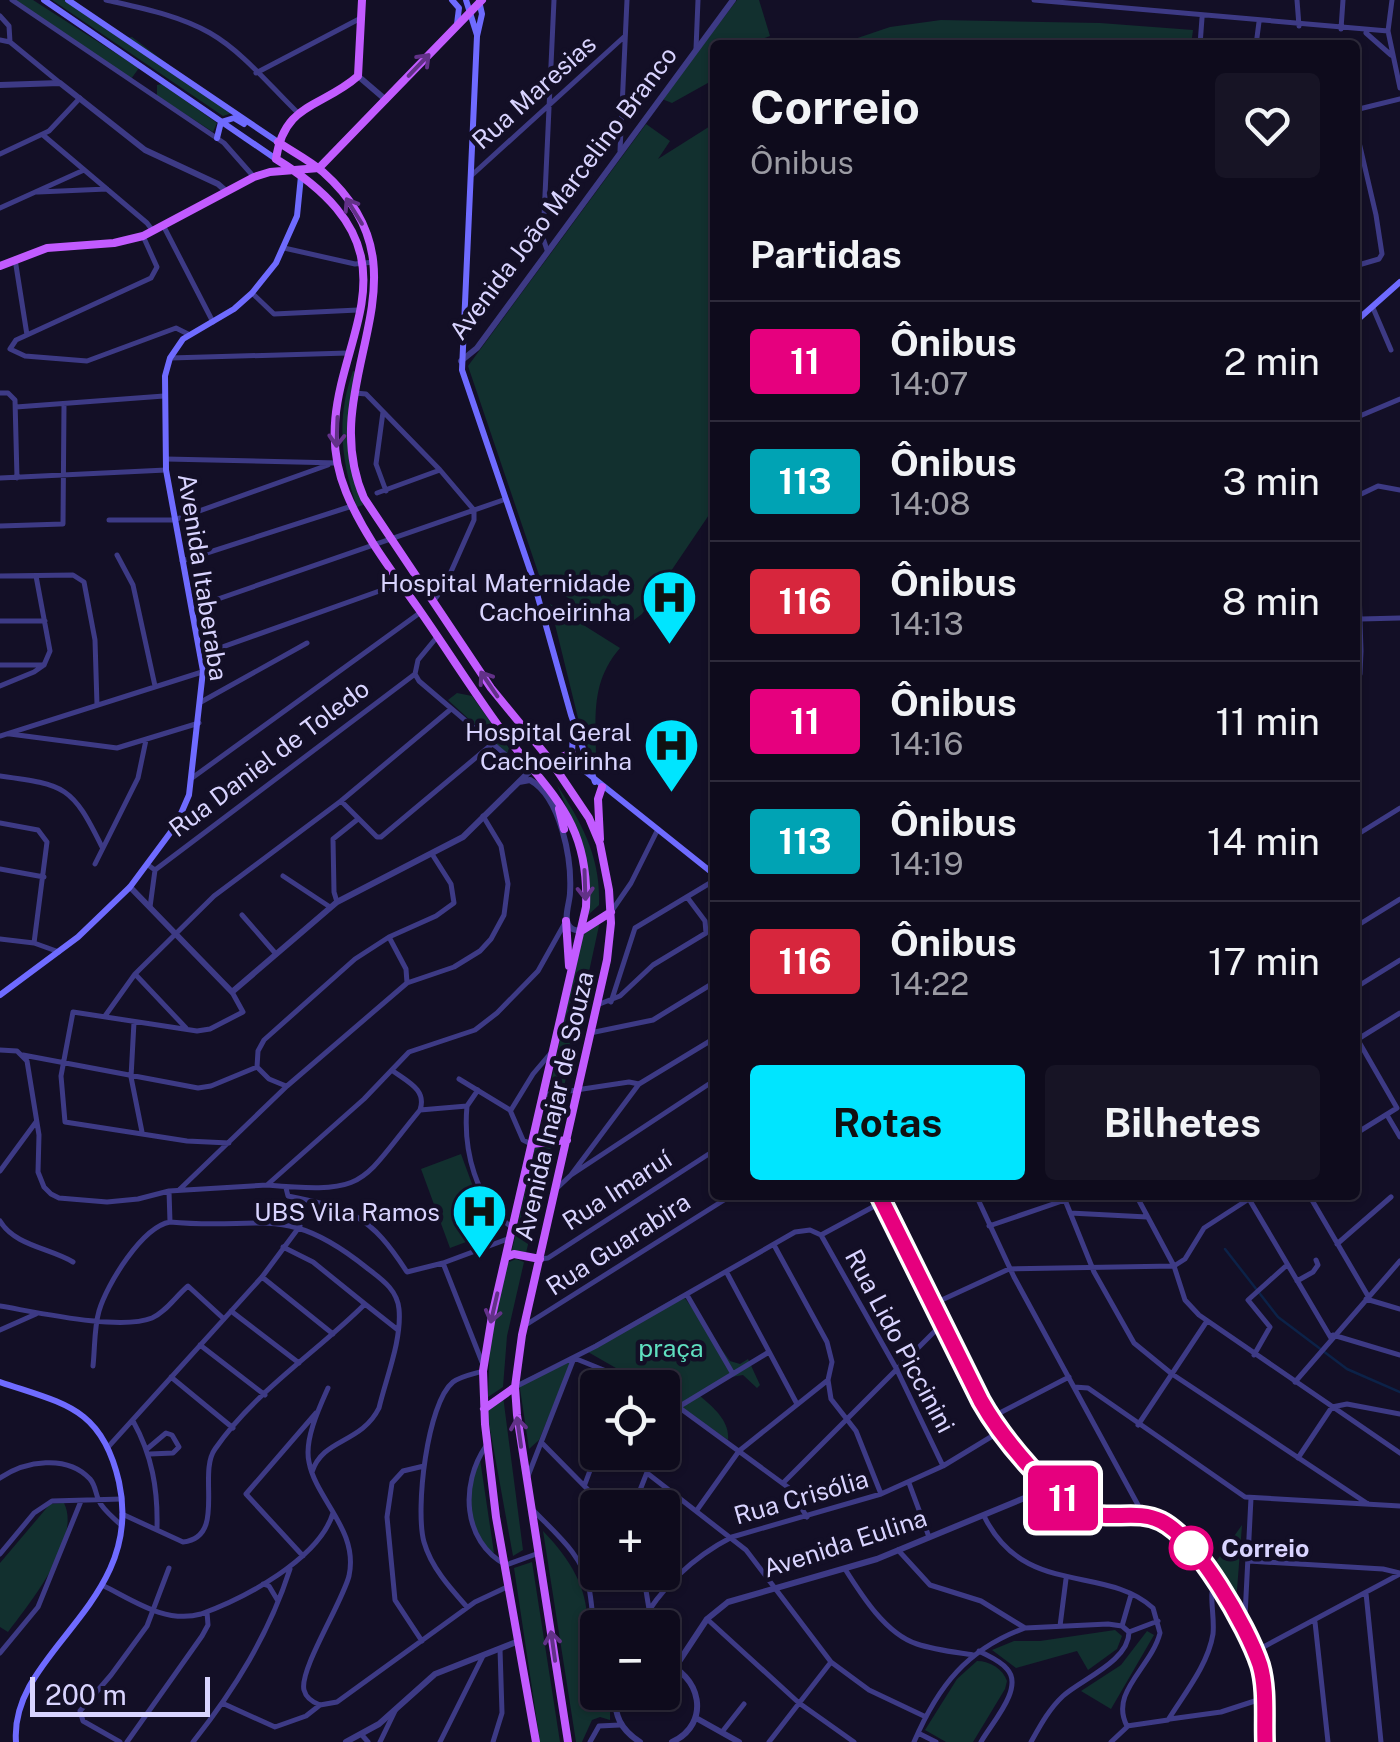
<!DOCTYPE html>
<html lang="pt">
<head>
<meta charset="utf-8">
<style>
	body { margin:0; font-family:"Public Sans",sans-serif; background:#171425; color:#f1f3f6; height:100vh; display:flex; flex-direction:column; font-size:38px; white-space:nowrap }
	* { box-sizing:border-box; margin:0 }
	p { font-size:32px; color:#9b9ba3 }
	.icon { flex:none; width:55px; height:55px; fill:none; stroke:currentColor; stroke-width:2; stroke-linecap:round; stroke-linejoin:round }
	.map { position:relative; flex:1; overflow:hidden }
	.drawer { position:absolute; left:710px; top:40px; width:650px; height:1160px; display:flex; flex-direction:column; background:#0e0b1c; border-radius:10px; box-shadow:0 2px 8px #0004,0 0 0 2px #2e2b3b }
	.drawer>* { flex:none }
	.badge { padding:0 20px; border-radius:8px; font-size:35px; line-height:65px }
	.tools { position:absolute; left:580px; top:1370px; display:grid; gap:20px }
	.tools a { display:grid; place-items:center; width:100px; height:100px; border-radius:10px; background:#0e0b1c; box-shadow:0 2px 8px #0004,0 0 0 2px #2e2b3b; font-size:50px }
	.scale { position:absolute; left:30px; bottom:25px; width:180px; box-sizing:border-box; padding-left:10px; border:5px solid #d9d4ff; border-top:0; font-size:28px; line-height:35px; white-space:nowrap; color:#d9d4ff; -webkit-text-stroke:8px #130f26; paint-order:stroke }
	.map>.badge { position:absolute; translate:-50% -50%; box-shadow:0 0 0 5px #fff }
	h2 { padding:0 40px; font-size:38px; line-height:90px }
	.round { display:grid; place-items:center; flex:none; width:105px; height:105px; border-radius:10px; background:#171425 }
	.summary { display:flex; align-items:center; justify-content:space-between; height:170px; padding:0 40px }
	h1 { font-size:48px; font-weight:700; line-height:75px }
	.button { display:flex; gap:20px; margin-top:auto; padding:20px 40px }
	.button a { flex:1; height:115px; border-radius:10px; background:#00e5ff; color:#111; font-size:40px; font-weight:700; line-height:115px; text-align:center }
	.button a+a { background:#171425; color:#f1f3f6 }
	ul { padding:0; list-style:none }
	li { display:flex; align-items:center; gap:30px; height:120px; padding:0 40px; border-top:2px solid #2e2b3b }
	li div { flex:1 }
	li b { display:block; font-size:38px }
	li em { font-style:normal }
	li .badge { min-width:110px; font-weight:700; text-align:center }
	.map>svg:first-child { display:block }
	.green { fill:#12302f }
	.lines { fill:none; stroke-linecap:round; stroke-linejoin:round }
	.stream { stroke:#0c2248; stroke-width:2.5 }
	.minor { stroke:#3d3a85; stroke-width:5 }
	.tertiary { stroke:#3d3a85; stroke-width:6 }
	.secondary { stroke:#6f6bff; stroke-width:6 }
	.primary { stroke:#c25bff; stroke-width:8 }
	.oneway { stroke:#623188 }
	.line-casing { stroke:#fff; stroke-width:22 }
	.line { stroke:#e6007e; stroke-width:15 }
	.stop-dot { fill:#fff; stroke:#e6007e; stroke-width:5 }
	.labels { text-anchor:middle; stroke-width:9; stroke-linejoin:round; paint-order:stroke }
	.street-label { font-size:25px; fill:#d9d4ff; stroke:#130f26 }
	.poi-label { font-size:25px; fill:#d9d4ff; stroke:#130f26; text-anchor:end }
	.park-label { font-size:25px; fill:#5fe0c0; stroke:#130f26 }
	.stop-label { font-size:25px; font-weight:bold; fill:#d9d4ff; stroke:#130f26; text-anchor:start }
</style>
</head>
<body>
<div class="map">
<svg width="1400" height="1742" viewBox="0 0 1400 1742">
	<rect width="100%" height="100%" fill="#130f26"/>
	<path class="green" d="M14,0H33L139,68L131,79Z
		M52,0H64L127,38L132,37L232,113L223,116Z
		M737,0H759L770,36L745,45H715V79L672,103L662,99Z
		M941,20L1100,23L1193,30L1191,45H837L890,27Z
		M162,84L217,123L213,132L157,96V85Z
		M715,123V506L642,614L630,623H601L586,615L574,602L540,578L468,366L646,124L670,141L658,159Z
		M353,371L356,372C346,424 345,456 363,505L357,507C341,462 336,417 353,371Z
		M550,604L620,648C590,683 596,717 596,760L593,762L578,718Z
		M457,693L472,696L509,748L507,754L448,700Z
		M557,785C582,823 601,858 599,905L586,917L583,847Z
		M600,921L564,1087L550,1088L582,933Z
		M551,1147L526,1253L512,1250L535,1148Z
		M461,1154L490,1233L450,1248L421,1169Z
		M516,1259L524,1262L507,1336L503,1387L488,1397L490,1343L507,1263Z
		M682,1294L730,1361L740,1364L748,1359L760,1385L757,1388L743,1375L731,1377L700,1396C713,1407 730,1421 728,1440L663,1395L662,1388L649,1387L588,1352L591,1346Z
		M574,1356L539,1440L529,1449L519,1382Z
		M503,1396L523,1550L513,1556L488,1418V1409Z
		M480,1459L494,1553C463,1536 467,1486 480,1459Z
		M64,1503C82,1539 29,1604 8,1632L0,1627V1563L50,1504Z
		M1242,1525L1236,1603L1215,1563Z
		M543,1531C576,1565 593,1598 586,1645L597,1653L598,1692L610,1693V1720L600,1717L592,1720L582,1742H576Z
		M532,1562L560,1742H540L514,1568Z
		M1115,1630L1122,1636L1117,1649L1088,1670L1077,1651L1016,1668L992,1650L1014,1641H1040Z
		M1147,1631L1154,1635L1111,1709L1081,1691L1121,1665Z
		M977,1661C990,1661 1003,1669 1007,1681L1005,1689L973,1742H946L925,1730L957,1679Z"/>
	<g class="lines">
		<path class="stream" d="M1225,1249L1278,1317L1347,1369L1400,1392"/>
		<path class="minor" d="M12,0L224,143L254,177
			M106,0C141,8 178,15 210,33C243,52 270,86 297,112
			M1034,0L1388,31
			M1297,0L1299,26
			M1392,0L1388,31L1400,88
			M0,16L9,26L10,42
			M1341,29L1343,0
			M1366,33L1391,55
			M0,40L10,42L60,83
			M1200,45L1202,18
			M1256,45L1259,22
			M696,49L698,0
			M256,73L361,18
			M1355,110L1400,99
			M1355,125L1376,215L1382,254L1379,259L1355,266
			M43,135L147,223L153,231
			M620,151L627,0
			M0,154L49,131L80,98
			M472,175L625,36
			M38,192L107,189
			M0,208L84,170
			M164,227L213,322
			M143,236L157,267L151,278L27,335L16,340L10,349L25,356L87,361L176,328L188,334
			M284,248L355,264L374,262
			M547,250L543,238L554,0
			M15,259L27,335
			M252,293L274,314L358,310
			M1373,308L1391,350
			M170,358L348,353
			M0,393H8L15,400L17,478
			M355,393L366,394L440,470L474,510V520L446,583L433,602
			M16,407L164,396
			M383,412L376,464L386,491
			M1355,418L1400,399
			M166,459L338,463
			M0,478L166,470
			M377,493L440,470
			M1357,496L1378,486L1400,490
			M109,520H174L328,465
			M0,526L63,524L64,406
			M117,555L133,585L155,686
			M182,561L352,506
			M0,576L73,575L84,582L95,640L97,705
			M36,576L50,651L44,665
			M192,608L506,499
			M1361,619L1400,618
			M0,621H45
			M437,637L418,660L415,674L419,681L527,773
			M200,655L399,584
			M0,665H42
			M0,686L34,672L44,665
			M1355,688L1360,674L1361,651L1356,497
			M201,702L307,643
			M10,734L117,748L199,723
			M0,736L202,672
			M0,776C66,785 72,786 102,847
			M192,778L421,612
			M341,801L377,837H381L491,745
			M0,823L38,830L47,842L34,943
			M1355,836L1400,808
			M95,864L138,778L146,740
			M148,865L155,870L415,674
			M0,869L44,877
			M283,876L330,907
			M337,902L334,892L333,839L358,819
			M150,907L155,870
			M611,912L631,883L658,829
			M242,915L276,954
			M1355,927L1400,899
			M389,937L436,916L454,903L451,884L432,854
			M0,939L34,943L59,952
			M135,974L186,1028
			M1355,988L1400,960
			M611,1002L635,928L715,880
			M597,1005L620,996L653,965L706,933L705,921L687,897
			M105,1016L135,974L214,896L341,801L451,709
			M134,1022L131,1077L142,1132
			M590,1033L653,1020L715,982
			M1355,1035L1397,1108
			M1358,1039L1400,1013
			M0,1050L17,1051L27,1061L39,1135L38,1172L44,1187L51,1194L59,1198L107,1202L138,1199L169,1191L267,1185L364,1099L409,1052L475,1030L497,1013L538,971L566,921
			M23,1055L198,1088L211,1086L257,1067
			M459,1079L510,1110L523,1140L531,1144
			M286,1086L269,1079L257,1067L258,1051L264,1040L355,959L389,937L406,969L407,983
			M543,1095L629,1082L639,1084
			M467,1106C463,1149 475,1202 513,1228
			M420,1110L467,1106L478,1090
			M511,1110L533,1074L550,1054
			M1387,1115L1400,1137
			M1355,1134L1397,1108
			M229,1143L187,1141L65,1122L61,1076L73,1012L197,1031L210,1029L243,1012L232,992
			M0,1171L36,1122
			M571,1175L639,1084L715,1038
			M267,1185C369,1194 359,1184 420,1110C427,1090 408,1082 393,1071
			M286,1188L288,1196C352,1209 370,1215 407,1272L443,1263L510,1238
			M556,1189L571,1175L715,1080
			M179,1190L287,1086L407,983L454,967L480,951L491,939L504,915L508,884L501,846L483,816
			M169,1191L170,1222
			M976,1195L1014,1277L1138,1505L1140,1515
			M1063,1195L1094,1272L1134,1343L1172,1374L1368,1504
			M1136,1195L1174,1266L1185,1300L1199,1315L1400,1453
			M1309,1195L1368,1296
			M1249,1199L1331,1338
			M1070,1213L1147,1217
			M0,1221C15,1246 50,1248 73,1262
			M989,1226L1065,1200
			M821,1235L896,1368L943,1466
			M1337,1244L1391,1197
			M774,1245L827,1342L832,1362L828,1380L831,1399L856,1431L881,1494
			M283,1247L313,1262L365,1304
			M540,1259L548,1258L715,1150
			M443,1263L482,1362
			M1174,1266L1185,1259L1204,1228L1255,1195
			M727,1273L797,1404
			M262,1277L333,1334
			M1297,1281L1313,1272L1318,1265L1316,1260
			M687,1295L733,1374
			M1366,1299L1400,1309
			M933,1304L1009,1269L1174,1266
			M0,1306C36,1312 120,1331 152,1318C166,1312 176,1296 188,1286L224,1319
			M231,1311L299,1363
			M524,1326L732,1195
			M0,1330L36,1314
			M1333,1335L1400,1355
			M200,1345L265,1395
			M1254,1355L1270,1327L1248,1300L1287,1265
			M574,1358L648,1388
			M93,1366C95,1348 94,1328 99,1311C107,1284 142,1227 170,1222C262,1231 285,1202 367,1268C381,1279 397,1289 399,1309C402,1340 386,1378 379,1408C361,1444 323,1438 312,1472
			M171,1377L233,1428
			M1295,1382L1400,1261
			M515,1387L596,1346L795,1232L810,1230L821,1235L882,1202
			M1074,1387L1088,1388L1245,1497L1400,1506
			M328,1388C319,1408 304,1440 309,1462C316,1500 359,1530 349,1576C342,1603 299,1670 304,1690C306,1698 312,1702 320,1705L337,1702L475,1602L507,1587
			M621,1388L624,1378
			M662,1395L789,1488L807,1517
			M680,1406L769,1352
			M990,1418L1069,1377
			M133,1421C152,1455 158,1489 157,1528
			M1138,1425L1207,1321
			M662,1434L675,1402
			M542,1443L606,1508
			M109,1446L262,1277L300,1226
			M486,1446C460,1484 462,1541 506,1565L539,1553
			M147,1449L166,1433L172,1435L179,1447L173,1453L150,1454
			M1298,1458L1332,1407L1347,1404L1400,1414
			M647,1473L746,1550L831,1662L869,1690L926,1717
			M528,1476L574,1358
			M0,1478C25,1461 67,1454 90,1479C96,1486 95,1493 99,1501C103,1510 114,1518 121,1525
			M783,1483L942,1324
			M909,1483L929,1537
			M585,1484L598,1449
			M633,1508L655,1452
			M533,1510C555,1533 583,1555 589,1588C593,1607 592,1627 598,1644
			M697,1510L739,1451L828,1380
			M122,1514L183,1542C227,1537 197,1474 215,1449C254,1392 317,1352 365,1304L398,1330
			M984,1516C1024,1598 1105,1564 1153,1608L1160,1633C1151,1668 1109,1692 1127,1726L1168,1720C1184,1694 1208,1665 1213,1634C1215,1615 1208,1596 1215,1578
			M898,1550L930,1585L981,1601L1025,1628L1108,1624L1122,1626L1129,1632C1129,1661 1082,1679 1063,1696C1049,1709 1040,1726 1031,1742
			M0,1554L34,1513L52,1501L122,1499
			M303,1556L246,1494L316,1413
			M1249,1561L1383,1569L1400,1573
			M845,1569C862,1596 886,1634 917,1644C935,1650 954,1652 973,1655
			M643,1572L649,1609
			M263,1584L269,1586L278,1601
			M102,1585C133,1600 165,1624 201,1614C245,1598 319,1559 333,1513
			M1366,1593L1381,1742
			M467,1607C450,1588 431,1567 424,1542C415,1510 427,1403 453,1382C461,1376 474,1374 483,1371
			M707,1619L799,1703L854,1742
			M1315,1622L1328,1742
			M1241,1625L1245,1616L1251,1498
			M1060,1626L1066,1579
			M1122,1626L1131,1595
			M638,1628C661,1587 691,1558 732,1537L881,1494L943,1466L999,1432
			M1129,1632L1158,1621
			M422,1641L395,1600L387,1517L392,1483L403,1471L424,1466
			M979,1651C988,1656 1001,1661 1007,1669C1025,1688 990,1725 981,1742
			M1254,1652L1400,1574
			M0,1653L38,1607L81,1501
			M222,1703L275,1727L306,1716L320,1705
			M1170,1719L1221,1712L1264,1698
			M722,1732L744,1704
			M918,1733L936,1742
			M361,1734L368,1742
			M120,1742L83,1721L80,1711L111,1675L147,1626L169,1568
			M127,1742L202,1636L208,1625L207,1612
			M193,1742C235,1689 269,1634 290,1569
			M380,1742L395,1711
			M440,1742L483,1656
			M493,1742L502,1713L500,1649
			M590,1742L599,1726L620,1725
			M769,1742L831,1662
			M914,1742C938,1686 967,1649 1025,1628
			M1111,1742L1127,1727"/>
		<path class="tertiary" d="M358,76L386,100
			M0,85L60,83L145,150L218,184L226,191
			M461,361L477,348L733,0
			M519,782L530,780C561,797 572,860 570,893C570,901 564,916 568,924C571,930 575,930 581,931
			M130,887L232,992L337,902L463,837L533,768
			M662,1663C701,1673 712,1724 672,1742
			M676,1666L707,1619L728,1602L877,1559L1051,1487
			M616,1692C613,1715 621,1730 640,1742
			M696,1718L739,1742
			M346,1742L379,1724L435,1674L519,1641"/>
		<path class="secondary" d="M44,0L276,159
			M68,0L278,142
			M452,0L459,8L457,24
			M466,0L477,35
			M479,1L482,14L477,36L462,370L532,576L571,715L595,782
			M221,122L234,118L244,124
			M217,138L221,122
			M1355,322L1400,282
			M573,731L572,753L581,768L715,875
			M0,995L78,937L130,887L176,825L189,795L203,671L166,470L165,376L170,358L183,339L234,309L252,293L276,263L297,216L301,176
			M879,1195L981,1401C999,1433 1055,1506 1092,1514C1115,1519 1139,1510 1161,1521C1197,1539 1247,1626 1260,1665C1267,1689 1264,1717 1265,1742
			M0,1382C64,1404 102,1407 119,1482C146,1604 9,1651 16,1742"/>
		<path class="primary" d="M278,142C293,152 309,160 323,172C440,276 312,379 364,498L491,688L550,760L589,818L600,844L609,890L611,923L607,960L522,1335L515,1387L517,1415L568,1742
			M276,159C457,270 292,362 346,492C363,534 392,571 418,608C446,648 471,688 500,728C547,792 590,818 586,907L492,1316L483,1371L485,1424L496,1517L536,1742
			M276,159C284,102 322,108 358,76L362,0
			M319,168L482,0
			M0,266L47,248L114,243L143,236L254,177L270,172L319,168
			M533,768L572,753
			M559,809L564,829
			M600,839L598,799L602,787
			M566,921L569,966
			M581,931L611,912
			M532,1144L567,1140
			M506,1257L514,1254L540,1259
			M484,1409L515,1387"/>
	</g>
	<defs><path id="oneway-shaft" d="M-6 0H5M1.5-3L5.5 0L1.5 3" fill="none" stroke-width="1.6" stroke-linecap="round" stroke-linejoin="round" transform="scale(2.5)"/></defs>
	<g class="oneway">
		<use href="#oneway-shaft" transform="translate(419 65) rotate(-46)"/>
		<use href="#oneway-shaft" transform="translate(354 211) rotate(-122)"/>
		<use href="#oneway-shaft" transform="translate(337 432) rotate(92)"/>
		<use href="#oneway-shaft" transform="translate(489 684) rotate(-124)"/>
		<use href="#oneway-shaft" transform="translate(585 885) rotate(88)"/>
		<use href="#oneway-shaft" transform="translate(494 1308) rotate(103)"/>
		<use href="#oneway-shaft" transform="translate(519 1432) rotate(-98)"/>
		<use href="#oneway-shaft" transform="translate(553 1646) rotate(-98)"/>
	</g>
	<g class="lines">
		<defs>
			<path id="line" d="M879,1195L981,1401C999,1433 1055,1506 1092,1514C1115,1519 1139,1510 1161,1521C1197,1539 1247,1626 1260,1665C1267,1689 1264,1717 1265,1742"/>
		</defs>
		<use href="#line" class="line-casing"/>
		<use href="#line" class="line"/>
	</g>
	<defs>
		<symbol id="hospital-pin" viewBox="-11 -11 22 30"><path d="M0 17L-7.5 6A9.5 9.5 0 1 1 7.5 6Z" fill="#00e5ff" stroke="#130f26"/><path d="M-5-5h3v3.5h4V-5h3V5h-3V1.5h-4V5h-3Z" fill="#111"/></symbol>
	</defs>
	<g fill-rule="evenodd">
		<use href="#hospital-pin" x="638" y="566" width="63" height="86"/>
		<use href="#hospital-pin" x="640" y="714" width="63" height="86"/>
		<use href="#hospital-pin" x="448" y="1180" width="63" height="86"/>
	</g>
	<circle class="stop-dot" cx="1191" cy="1548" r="20"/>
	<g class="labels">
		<g class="street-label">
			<text transform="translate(534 92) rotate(-42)" y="9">Rua Maresias</text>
			<text transform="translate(563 193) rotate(-53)" y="9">Avenida João Marcelino Branco</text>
			<text transform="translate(203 577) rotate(81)" y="9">Avenida Itaberaba</text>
			<text transform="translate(269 758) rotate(-37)" y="9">Rua Daniel de Toledo</text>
			<text transform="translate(554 1106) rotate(-77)" y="9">Avenida Inajar de Souza</text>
			<text transform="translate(617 1190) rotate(-33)" y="9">Rua Imaruí</text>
			<text transform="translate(618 1244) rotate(-33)" y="9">Rua Guarabira</text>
			<text transform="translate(900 1341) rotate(62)" y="9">Rua Lido Piccinini</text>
			<text transform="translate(801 1497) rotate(-16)" y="9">Rua Crisólia</text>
			<text transform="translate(845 1543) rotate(-18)" y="9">Avenida Eulina</text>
		</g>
		<g class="poi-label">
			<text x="631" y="592">Hospital Maternidade<tspan x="631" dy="29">Cachoeirinha</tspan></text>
			<text x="632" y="741">Hospital Geral<tspan x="632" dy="29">Cachoeirinha</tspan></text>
			<text x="440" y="1221">UBS Vila Ramos</text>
		</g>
		<g class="park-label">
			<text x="671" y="1357">praça</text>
		</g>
		<g class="stop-label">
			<text x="1221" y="1557">Correio</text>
		</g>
	</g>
</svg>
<div class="tools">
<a><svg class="icon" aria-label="locate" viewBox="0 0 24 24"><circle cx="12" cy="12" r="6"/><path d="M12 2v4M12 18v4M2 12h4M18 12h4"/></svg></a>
<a>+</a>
<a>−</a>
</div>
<div class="scale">200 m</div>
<b class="badge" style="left:1063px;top:1498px;background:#e6007e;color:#fff">11</b>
<section class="drawer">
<div class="summary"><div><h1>Correio</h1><p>Ônibus</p></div><a class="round"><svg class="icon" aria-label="heart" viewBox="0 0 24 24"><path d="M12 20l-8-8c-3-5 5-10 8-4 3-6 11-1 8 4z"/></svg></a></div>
<h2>Partidas</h2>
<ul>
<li><span class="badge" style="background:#e6007e;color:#fff">11</span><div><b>Ônibus</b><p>14:07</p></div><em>2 min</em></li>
<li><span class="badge" style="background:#00a3b4;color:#fff">113</span><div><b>Ônibus</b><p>14:08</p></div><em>3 min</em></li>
<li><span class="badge" style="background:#d7263d;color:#fff">116</span><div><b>Ônibus</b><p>14:13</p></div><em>8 min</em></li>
<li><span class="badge" style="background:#e6007e;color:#fff">11</span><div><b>Ônibus</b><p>14:16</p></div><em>11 min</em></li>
<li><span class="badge" style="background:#00a3b4;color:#fff">113</span><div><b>Ônibus</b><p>14:19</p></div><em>14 min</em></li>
<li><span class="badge" style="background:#d7263d;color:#fff">116</span><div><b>Ônibus</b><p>14:22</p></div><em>17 min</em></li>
</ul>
<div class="button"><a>Rotas</a><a>Bilhetes</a></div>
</section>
</div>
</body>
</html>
